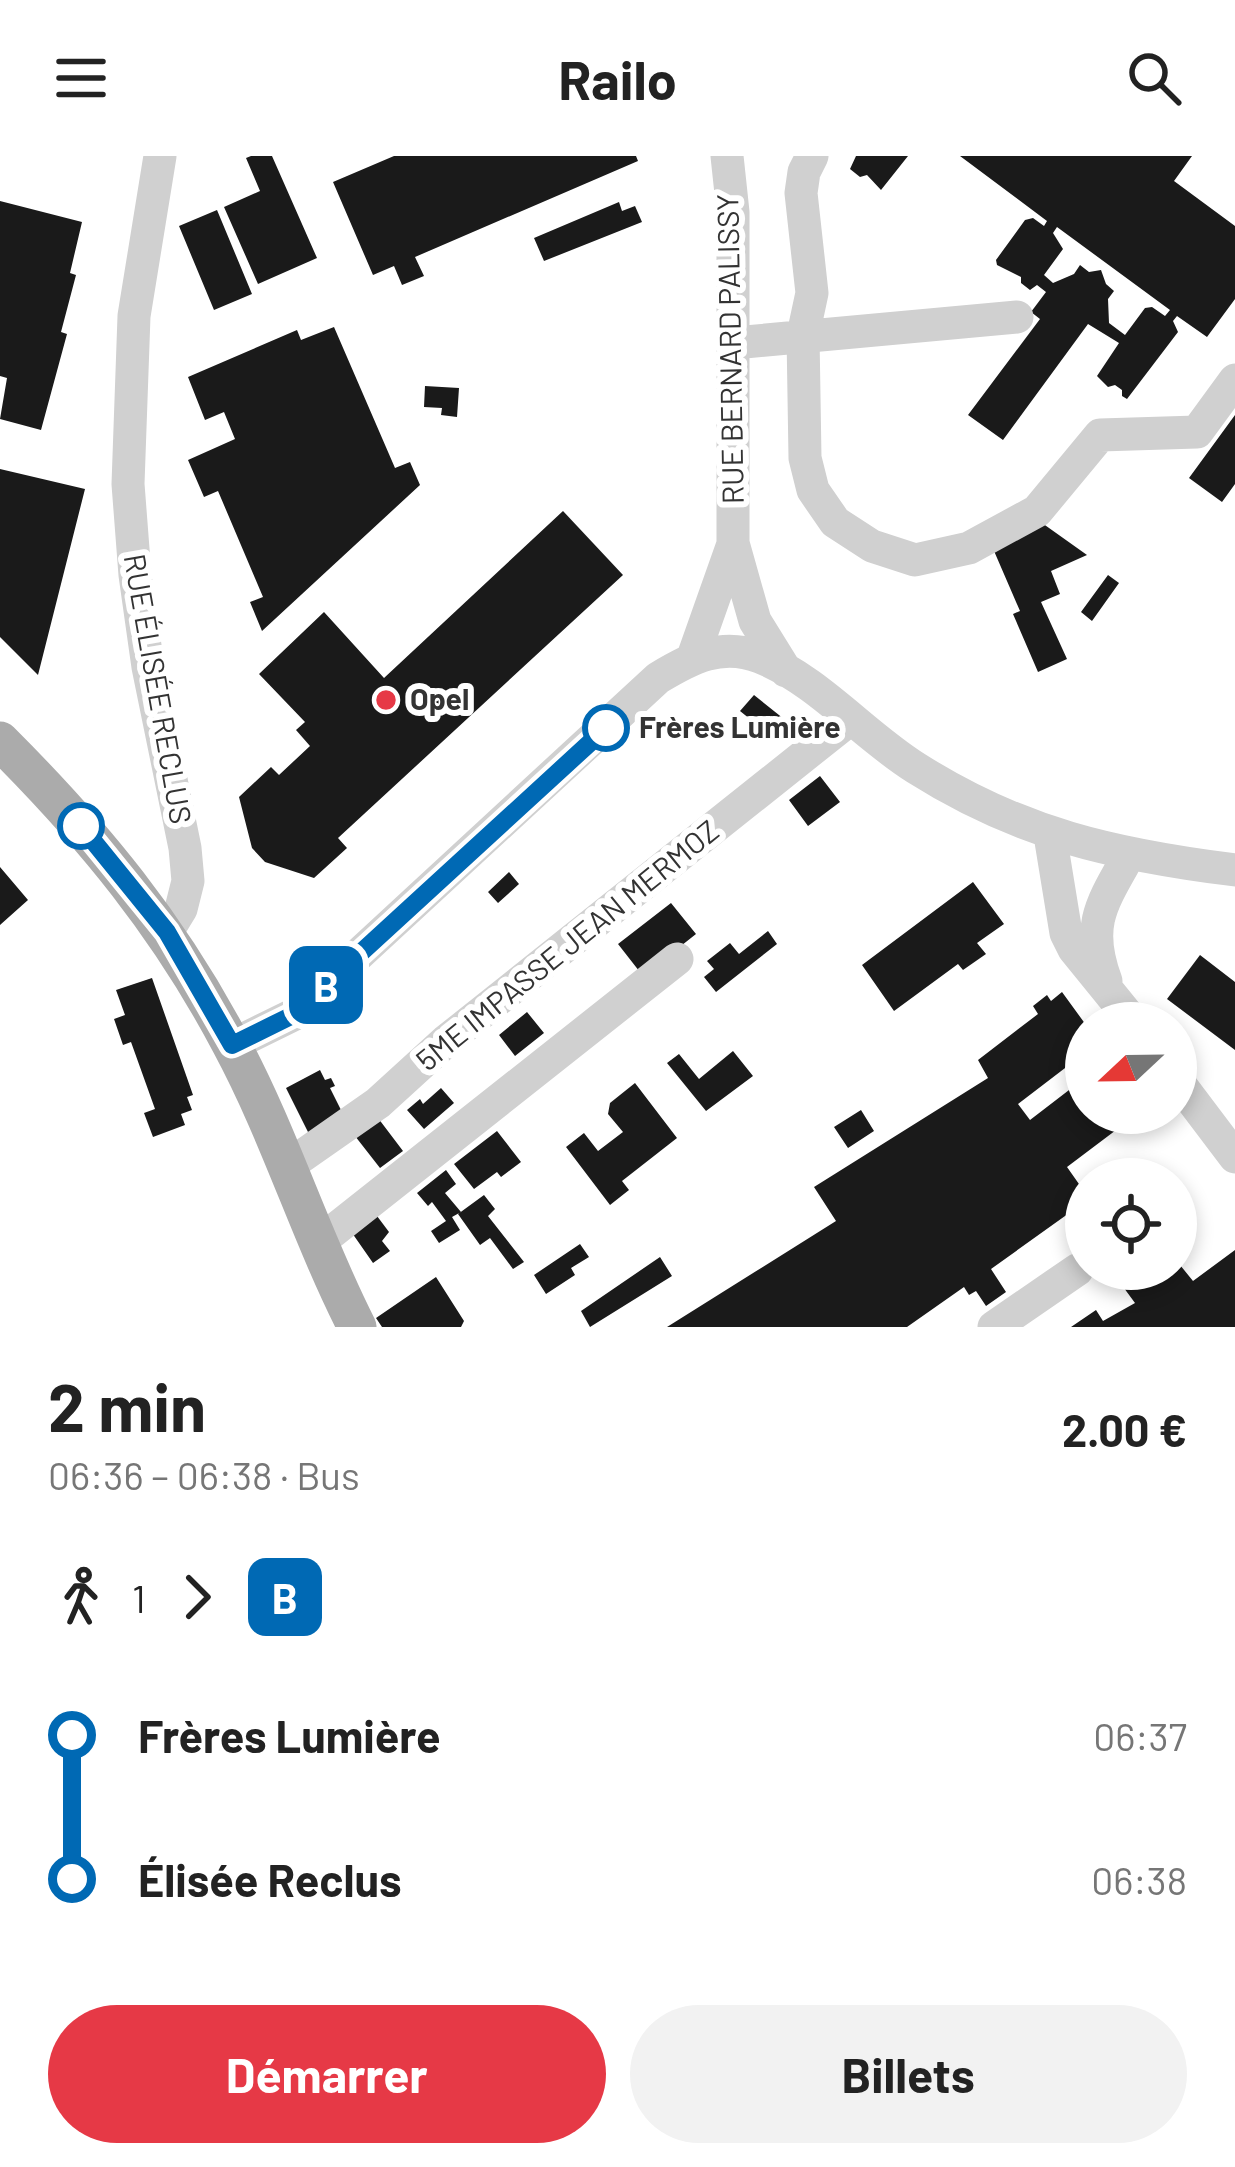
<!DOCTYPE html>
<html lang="fr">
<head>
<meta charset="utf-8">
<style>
	body { margin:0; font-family:Barlow,sans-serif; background:#f2f2f2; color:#222; height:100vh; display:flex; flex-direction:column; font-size:45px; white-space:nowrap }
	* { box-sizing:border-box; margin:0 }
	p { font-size:39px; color:#767676 }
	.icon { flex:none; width:66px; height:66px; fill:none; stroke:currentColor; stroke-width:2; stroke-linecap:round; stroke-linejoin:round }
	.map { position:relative; height:1171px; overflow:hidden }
	.side { display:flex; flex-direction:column; background:#fff; flex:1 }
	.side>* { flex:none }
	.badge { padding:0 24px; border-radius:18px; font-size:42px; line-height:78px }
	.needle { width:78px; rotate:248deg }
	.fabs { position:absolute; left:1065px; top:846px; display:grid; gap:24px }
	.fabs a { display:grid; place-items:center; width:132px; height:132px; border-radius:50%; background:#fff; box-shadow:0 6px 18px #0003; font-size:60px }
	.map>.badge { position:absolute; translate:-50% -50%; box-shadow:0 0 0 6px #fff }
	.legs { display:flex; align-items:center; gap:18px; height:132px; padding:0 48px; font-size:39px }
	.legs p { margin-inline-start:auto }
	.head { display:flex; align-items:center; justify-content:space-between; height:204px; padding:0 48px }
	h1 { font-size:66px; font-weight:700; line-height:90px }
	.primary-button { display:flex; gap:24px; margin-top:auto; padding:24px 48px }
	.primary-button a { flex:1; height:138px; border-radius:72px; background:#e63946; color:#fff; font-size:48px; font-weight:700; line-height:138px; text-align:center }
	.primary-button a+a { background:#f2f2f2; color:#222 }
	ul { padding:0 48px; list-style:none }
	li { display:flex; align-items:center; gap:42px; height:144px; font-size:45px }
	li i { display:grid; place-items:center; width:18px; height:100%; margin:0 15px; background:currentColor }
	li i::after { content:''; width:30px; height:30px; margin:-15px; border:9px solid; border-radius:50%; background:#fff }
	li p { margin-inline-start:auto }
	li:first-child i { background:linear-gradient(#0000 50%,currentColor 0) }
	li:last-child i { background:linear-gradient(currentColor 50%,#0000 0) }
	header { display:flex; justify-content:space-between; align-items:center; height:156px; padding:0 48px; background:#fff; font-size:54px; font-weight:700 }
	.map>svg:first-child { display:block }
	.building { fill:#1a1a1a; fill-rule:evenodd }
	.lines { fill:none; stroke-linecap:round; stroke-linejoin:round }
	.minor { stroke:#d0d0d0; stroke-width:33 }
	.major { stroke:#ababab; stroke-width:39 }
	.line-1-casing { stroke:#fff; stroke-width:27 }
	.line-1 { stroke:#0069b4; stroke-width:18 }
	.poi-dot { fill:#e63946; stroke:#fff; stroke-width:4.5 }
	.stop-1-dot { fill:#fff; stroke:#0069b4; stroke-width:6 }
	.labels { text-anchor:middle; stroke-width:12; stroke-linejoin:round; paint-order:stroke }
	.street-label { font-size:30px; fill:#333; stroke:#fff }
	.poi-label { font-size:30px; font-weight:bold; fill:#333; stroke:#fff; text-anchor:start }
	.stop-label { font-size:30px; font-weight:bold; fill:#333; stroke:#fff; text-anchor:start }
</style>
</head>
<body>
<header><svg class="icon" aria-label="menu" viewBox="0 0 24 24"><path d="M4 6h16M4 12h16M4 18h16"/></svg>Railo<svg class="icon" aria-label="search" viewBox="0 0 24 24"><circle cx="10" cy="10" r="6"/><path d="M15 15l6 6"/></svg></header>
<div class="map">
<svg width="1235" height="1171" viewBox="0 0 1235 1171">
	<rect width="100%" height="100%" fill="#fff"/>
	<path class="building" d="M251,0H272L317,102L258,128L224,51L260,35L246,2Z
		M394,0H636L638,5L415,101L424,120L402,129L394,110L373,119L333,26Z
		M856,0H908L881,34L867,19L860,21L850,13Z
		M960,0H1192L1174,25L1235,70V143L1207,181L1177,160L1173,165L1178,176L1127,243L1122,240V234L1115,229L1108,231L1097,220L1119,187L1088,168L1003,284L968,259L1040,163L1031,156L1046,136L1037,129L1030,134L1021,127V121L997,109L996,104L1025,64L1033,62L1044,70L1047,65ZM1057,71L1170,154L1165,160L1152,151L1145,152L1125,179L1109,167L1108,143L1114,135L1106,128L1101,114L1089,116L1080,109L1074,118L1053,127L1044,119L1063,93L1053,77Z
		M0,45L82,66L70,117L76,119L61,176L67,178L41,274L0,263L7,222L0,220Z
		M619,46L622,55L635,50L642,66L544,105L534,82Z
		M217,54L252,138L214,154L179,70Z
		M334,171L395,312L410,306L420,329L262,475L250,446L263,441L218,335L204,341L188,304L235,283L224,256L205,264L188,221L297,174L301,184Z
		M425,230L459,232L457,261L441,259L442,252L424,251Z
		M1235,259V328L1222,346L1189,322Z
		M0,313L85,333L38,519L0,481Z
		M563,355L623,419L338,682L347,692L314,722L265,706L252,692L239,641L271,611L279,619L310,590L296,574L305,566L259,518L324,456L384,522Z
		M1042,367L1087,399L1051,415L1060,438L1041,446L1067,503L1038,516L1013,458L1020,455L991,388Z
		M1108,419L1119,427L1092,465L1081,456Z
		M754,539L789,567L775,583L740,555Z
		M820,620L840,646L808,670L789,644Z
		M0,711L28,744L0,769Z
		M509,716L519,728L498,747L488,736Z
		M973,726L1004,768L977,787L986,798L963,814L958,808L894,855L862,809Z
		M671,747L696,778L643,820L618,788Z
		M768,775L777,788L716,836L704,821L714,813L707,805L730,787L739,798Z
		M1200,799L1235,826V894L1167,843Z
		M152,822L193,939L187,941L192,954L181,958L185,969L153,981L144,957L155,953L131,886L123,889L114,863L125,859L116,834Z
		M1062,836L1086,869V896L1018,948L1030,964L1086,921V957H1129L1132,962L1067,1011L1086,1038V1045L991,1113L1006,1136L986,1150L976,1135L969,1139L964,1131L907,1171H667L836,1065L814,1031L988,922L978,904L1038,858L1033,850L1047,839L1051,845Z
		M527,856L544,877L515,900L499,879Z
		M733,895L753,920L706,955L667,907L679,898L699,923Z
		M320,914L325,924L331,922L335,930L330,932L345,962L310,980L286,932Z
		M635,927L677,982L622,1025L629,1034L610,1049L566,991L584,977L598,995L623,976L608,958L610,947Z
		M441,932L454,947L424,973L407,954L420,943L423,948Z
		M861,954L874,975L848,992L834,971Z
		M378,962L403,995L380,1012L355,980Z
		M497,975L521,1006L501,1021L497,1016L474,1033L454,1008Z
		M446,1014L456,1028L445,1037L461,1056L452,1061L460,1074L439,1087L431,1075L446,1065L432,1046L428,1050L417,1037Z
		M484,1039L495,1053L488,1060L524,1106L513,1113L490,1082L480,1089L458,1058Z
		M374,1056L389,1076L382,1085L390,1095L373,1107L350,1074Z
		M580,1088L589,1101L571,1112L575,1119L546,1138L534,1119Z
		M1235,1094V1171H1071L1096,1154L1103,1165L1135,1147L1110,1113H1176V1104L1193,1125Z
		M660,1101L672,1120L590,1171L581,1155Z
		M436,1121L464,1165L461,1171H382L376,1162Z"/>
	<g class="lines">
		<path class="minor" d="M160,0L134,160L128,328L135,419L148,511L185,692L188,725L181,753L167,776
			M727,0L733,56V387L755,465L786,515
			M812,0L804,16L801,37L812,137L803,179L805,302L813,334L835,366L872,390L915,404L969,392L1037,355L1100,279L1197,276L1235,224
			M734,187L1017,161
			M693,501L733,388
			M1050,679L1066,777L1074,793L1134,867
			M1106,825C1085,769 1102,747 1129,699
			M232,889L293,859L658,522C691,502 721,486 760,501C819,525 863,579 916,612C1020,678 1115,699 1235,714
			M1176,923L1235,1001
			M285,1012L378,947L446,885L849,564
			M318,1087L677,803
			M994,1171L1077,1114"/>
		<path class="major" d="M0,585C94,679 169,770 231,888C280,979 310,1079 357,1171"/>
	</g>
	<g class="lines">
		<defs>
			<path id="line-1" d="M81,670L167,776L232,889L293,859L606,572"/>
		</defs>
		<use href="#line-1" class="line-1-casing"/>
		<use href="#line-1" class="line-1"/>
	</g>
	<circle class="poi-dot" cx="386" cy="544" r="12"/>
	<g class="stop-1-dot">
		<circle cx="606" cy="572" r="21"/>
		<circle cx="81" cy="670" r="21"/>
	</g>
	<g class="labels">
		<g class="street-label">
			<text transform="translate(731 193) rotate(-91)" y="10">RUE BERNARD PALISSY</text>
			<text transform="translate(157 533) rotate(80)" y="10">RUE ÉLISÉE RECLUS</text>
			<text transform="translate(568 790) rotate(-39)" y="10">5ME IMPASSE JEAN MERMOZ</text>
		</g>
		<g class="poi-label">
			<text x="410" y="554">Opel</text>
		</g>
		<g class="stop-label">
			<text x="639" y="582">Frères Lumière</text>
		</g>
	</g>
</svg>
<div class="fabs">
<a><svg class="needle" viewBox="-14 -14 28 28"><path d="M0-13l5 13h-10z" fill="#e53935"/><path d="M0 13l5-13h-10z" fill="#767676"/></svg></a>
<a><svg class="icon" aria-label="locate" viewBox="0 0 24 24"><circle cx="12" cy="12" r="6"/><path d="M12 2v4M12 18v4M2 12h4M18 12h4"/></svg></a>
</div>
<b class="badge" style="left:326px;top:829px;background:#0069b4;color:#fff">B</b>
</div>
<section class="side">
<div class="head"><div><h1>2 min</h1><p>06:36 – 06:38 · Bus</p></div><b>2.00 €</b></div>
<div class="legs"><svg class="icon" aria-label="walk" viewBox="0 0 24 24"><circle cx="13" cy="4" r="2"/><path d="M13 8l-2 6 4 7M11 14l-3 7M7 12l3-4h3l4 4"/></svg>1<svg class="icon" aria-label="forward" viewBox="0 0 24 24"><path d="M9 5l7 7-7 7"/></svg><b class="badge" style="background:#0069b4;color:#fff">B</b></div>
<ul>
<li><i style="color:#0069b4"></i><b>Frères Lumière</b><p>06:37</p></li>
<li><i style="color:#0069b4"></i><b>Élisée Reclus</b><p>06:38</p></li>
</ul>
<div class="primary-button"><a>Démarrer</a><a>Billets</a></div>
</section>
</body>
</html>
